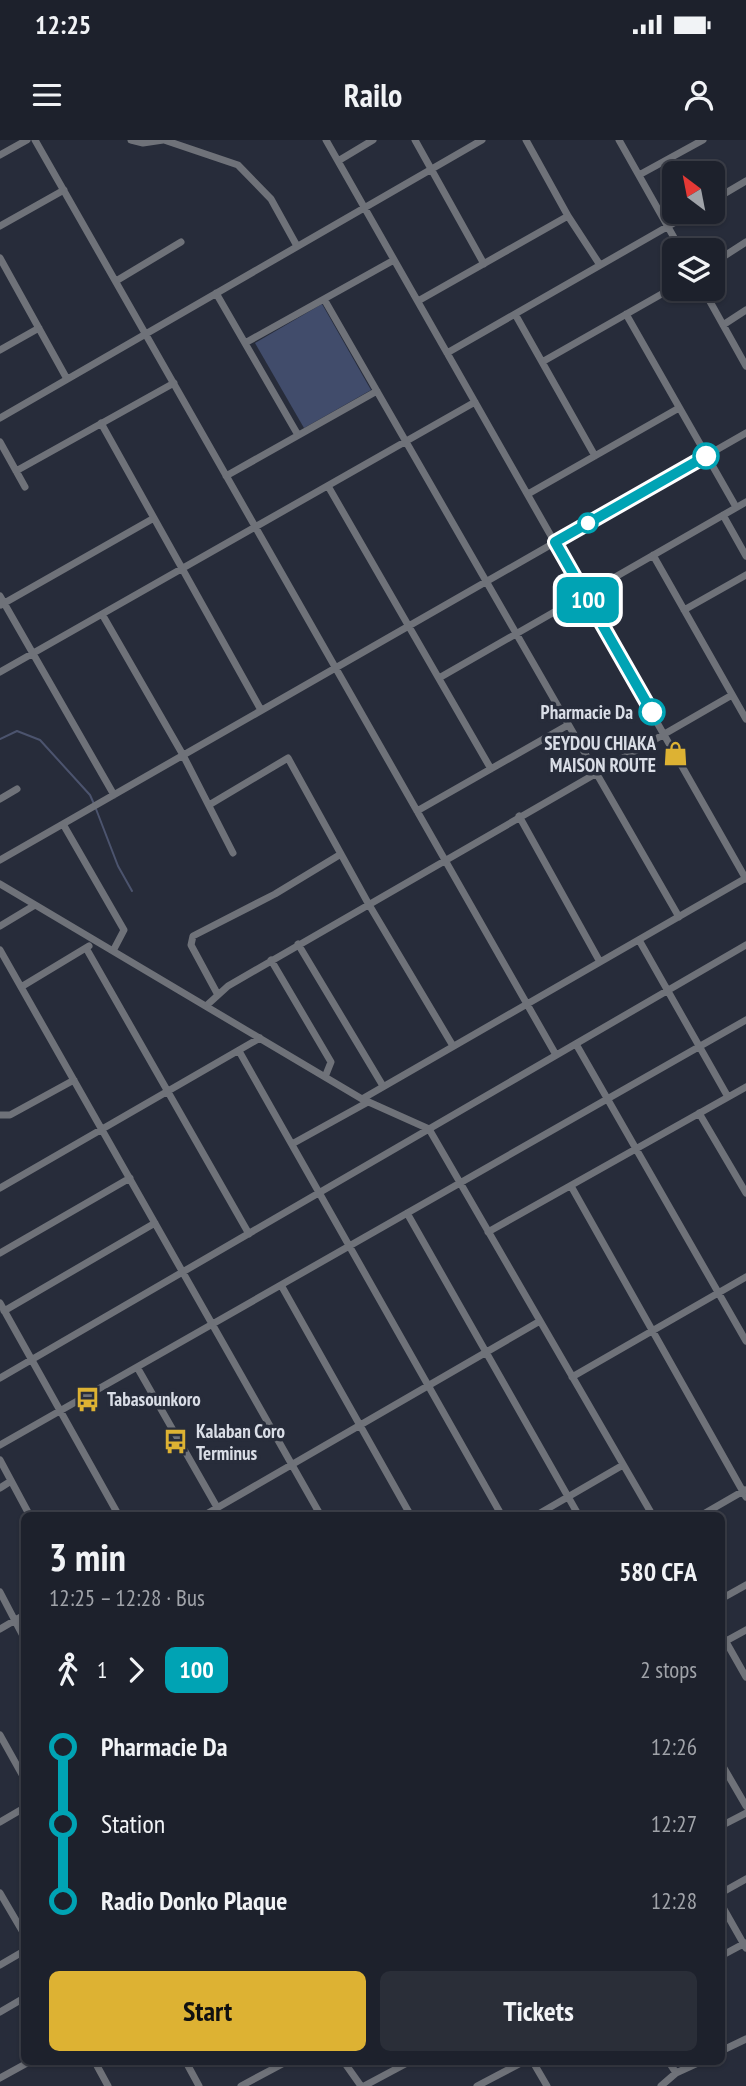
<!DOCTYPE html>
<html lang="en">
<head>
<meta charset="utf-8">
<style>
	body { margin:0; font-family:"PT Sans Narrow",sans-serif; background:#2a2e38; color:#f1f3f6; height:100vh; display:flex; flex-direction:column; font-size:26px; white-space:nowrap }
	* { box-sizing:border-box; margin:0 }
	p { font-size:23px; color:#a0a3a9 }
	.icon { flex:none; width:38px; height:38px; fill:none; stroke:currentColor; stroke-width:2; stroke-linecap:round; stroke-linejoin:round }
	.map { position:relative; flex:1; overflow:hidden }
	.drawer { position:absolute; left:21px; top:1372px; width:704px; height:553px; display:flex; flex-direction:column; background:#1d212c; border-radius:10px; box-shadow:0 2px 5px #0004,0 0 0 2px #3b3e48 }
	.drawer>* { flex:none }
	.badge { padding:0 14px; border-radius:10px; font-size:24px; line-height:46px }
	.needle { width:46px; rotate:328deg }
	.fabs { position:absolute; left:662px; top:21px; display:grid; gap:14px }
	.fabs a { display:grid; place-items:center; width:63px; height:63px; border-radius:10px; background:#1d212c; box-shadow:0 2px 5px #0004,0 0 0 2px #3b3e48; font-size:35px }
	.map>.badge { position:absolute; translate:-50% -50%; box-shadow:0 0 0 4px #fff }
	.legs { display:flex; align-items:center; gap:10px; height:77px; padding:0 28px; font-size:23px }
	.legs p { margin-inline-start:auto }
	.summary { display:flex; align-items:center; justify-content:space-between; height:119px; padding:0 28px }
	h1 { font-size:38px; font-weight:700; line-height:52px }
	.cta { display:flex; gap:14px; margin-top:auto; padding:14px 28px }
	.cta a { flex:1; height:80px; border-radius:10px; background:#ddb233; color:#111; font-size:28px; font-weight:700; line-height:80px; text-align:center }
	.cta a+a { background:#2a2e38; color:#f1f3f6 }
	ul { padding:0 28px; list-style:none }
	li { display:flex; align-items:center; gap:24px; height:77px; font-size:26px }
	li i { display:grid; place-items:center; width:10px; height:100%; margin:0 9px; background:currentColor }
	li i::after { content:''; width:18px; height:18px; margin:-9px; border:5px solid; border-radius:50%; background:#1d212c }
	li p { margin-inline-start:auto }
	li:first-child i { background:linear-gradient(#0000 50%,currentColor 0) }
	li:last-child i { background:linear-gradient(currentColor 50%,#0000 0) }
	.status { display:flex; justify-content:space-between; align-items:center; height:49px; padding:0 35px; background:#1d212c; direction:ltr }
	.status svg { height:19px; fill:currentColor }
	header { display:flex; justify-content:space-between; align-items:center; height:91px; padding:0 28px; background:#1d212c; font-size:32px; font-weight:700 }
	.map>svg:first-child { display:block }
	.green { fill:#414c6b }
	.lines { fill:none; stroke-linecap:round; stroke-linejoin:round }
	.stream { stroke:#4c546e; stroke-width:2 }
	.street { stroke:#6f7279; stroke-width:7 }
	.line-1-casing { stroke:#fff; stroke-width:16 }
	.line-1 { stroke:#00a3b4; stroke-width:10 }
	.stop-1-dot { fill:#fff; stroke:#00a3b4; stroke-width:3.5 }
	.labels { text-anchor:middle; stroke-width:7; stroke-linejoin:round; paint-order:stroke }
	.stop-label { font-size:19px; font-weight:bold; fill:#d9dde6; stroke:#272c3a; text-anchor:end }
	.poi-label { font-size:19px; font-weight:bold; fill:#d9dde6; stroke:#272c3a; text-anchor:start }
</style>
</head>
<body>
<div class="status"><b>12:25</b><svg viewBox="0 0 49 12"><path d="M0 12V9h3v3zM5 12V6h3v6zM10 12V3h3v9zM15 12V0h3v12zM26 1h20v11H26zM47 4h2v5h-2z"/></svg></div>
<header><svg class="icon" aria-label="menu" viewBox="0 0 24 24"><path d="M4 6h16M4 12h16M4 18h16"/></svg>Railo<svg class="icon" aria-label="person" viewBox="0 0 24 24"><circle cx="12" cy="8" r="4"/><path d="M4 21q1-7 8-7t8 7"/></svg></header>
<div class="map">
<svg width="746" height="1946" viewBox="0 0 746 1946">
	<rect width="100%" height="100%" fill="#272c3a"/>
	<path class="green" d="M322,164L371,250L304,288L255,203Z"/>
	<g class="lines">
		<path class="stream" d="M0,599L17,591L40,600L90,655L94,664
			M96,669L118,726L132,751"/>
		<path class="street" d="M35,0L556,915
			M131,0L143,3L163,0
			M164,0L238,25L271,59L297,106
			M326,0L746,739
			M415,0L484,124
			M526,0L568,76L600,125
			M619,0L681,110
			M0,15L27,0
			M338,21L373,0
			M639,35L703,0
			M712,61L746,41
			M0,86L64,50
			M0,118L67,239
			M712,124L746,102
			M116,141L181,102
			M703,149L746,226
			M216,153L298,295
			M324,159L679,777
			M418,161L568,76
			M515,174L595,316
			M626,174L736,367
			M723,185L746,170
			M245,203L394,120
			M0,210L39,188
			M447,213L693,72
			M542,222L674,147
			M0,278L482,0
			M101,283L261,570
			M0,302L25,347
			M16,331L174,243
			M226,336L377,251
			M328,346L491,629
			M528,354L679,268
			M723,375L746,416
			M653,415L746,579
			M0,456L114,655
			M1,465L154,378
			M684,470L746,435
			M102,474L183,615L233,713
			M0,532L475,262
			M439,538L746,362
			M0,659L17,649
			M209,665L288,618L368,763L453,906
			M417,671L568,585
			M519,676L600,822
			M63,684L124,790L113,811
			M0,720L746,293
			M0,744L362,959L429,989L653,1376
			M0,786L35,765
			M639,800L728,957
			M298,804L383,946
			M86,808L249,1094
			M0,810L321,1376
			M271,820L331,922L325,937
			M21,847L89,806
			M218,855L191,805L193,796L275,754L341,714
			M206,866L228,846L732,555
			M576,904L746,1201
			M239,911L502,1376
			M362,959L746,738
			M699,973L746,1053
			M0,975H10L74,940
			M292,1004L368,962
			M571,1046L746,1357
			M0,1048L260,898
			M407,1073L579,1376
			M488,1092L746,947
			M0,1113L130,1038
			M281,1145L411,1376
			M0,1163L119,1376
			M4,1171L155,1083
			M137,1227L222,1376
			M572,1237L746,1137
			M0,1238L746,805
			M0,1305L746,880
			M0,1320L30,1376
			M0,1348L11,1341
			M203,1376L540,1181
			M535,1376L623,1325
			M700,1376L745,1350
			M0,1452L24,1498
			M721,1459L746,1445
			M0,1489L24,1475
			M721,1493L746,1537
			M726,1501L746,1490
			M0,1595L24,1638
			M721,1623L746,1666
			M0,1682L24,1668
			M721,1686L746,1673
			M0,1753L24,1794
			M721,1753L746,1739
			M721,1764L746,1808
			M721,1816L745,1803
			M0,1825L24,1811
			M0,1872L24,1858
			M721,1911L746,1899
			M95,1922L108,1946
			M186,1922L199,1946
			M344,1922L361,1946
			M533,1922L547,1946
			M669,1922L676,1933
			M0,1938L29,1922
			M241,1946L286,1922
			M364,1946L409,1922
			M477,1946L523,1922
			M661,1946L676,1933L700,1922"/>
	</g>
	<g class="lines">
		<defs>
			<path id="line-1" d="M652,572L555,402L706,316"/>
		</defs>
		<use href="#line-1" class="line-1-casing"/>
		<use href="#line-1" class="line-1"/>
	</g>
	<defs>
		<symbol id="shop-bare" viewBox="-9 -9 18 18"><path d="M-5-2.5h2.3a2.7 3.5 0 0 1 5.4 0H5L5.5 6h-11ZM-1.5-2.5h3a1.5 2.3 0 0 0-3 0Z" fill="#ddb233" stroke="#272c3a" stroke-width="2.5" paint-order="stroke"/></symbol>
		<symbol id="bus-bare" viewBox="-9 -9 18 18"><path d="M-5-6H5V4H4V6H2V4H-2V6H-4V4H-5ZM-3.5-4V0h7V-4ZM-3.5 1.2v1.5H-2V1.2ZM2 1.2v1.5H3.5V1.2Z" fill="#ddb233" stroke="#272c3a" stroke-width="2.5" paint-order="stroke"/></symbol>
	</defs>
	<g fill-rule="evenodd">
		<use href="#shop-bare" x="658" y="596" width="35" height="35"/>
		<use href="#bus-bare" x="70" y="1242" width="35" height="35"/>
		<use href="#bus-bare" x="158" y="1284" width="35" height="35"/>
	</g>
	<g class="stop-1-dot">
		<circle cx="706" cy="316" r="12"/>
		<circle cx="588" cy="383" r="9"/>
		<circle cx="652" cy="572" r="12"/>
	</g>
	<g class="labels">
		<g class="stop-label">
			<text x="633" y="579">Pharmacie Da</text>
		</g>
		<g class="poi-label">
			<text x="656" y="610" text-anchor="end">SEYDOU CHIAKA<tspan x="656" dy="22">MAISON ROUTE</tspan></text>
			<text x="107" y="1266">Tabasounkoro</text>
			<text x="196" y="1298">Kalaban Coro<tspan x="196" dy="22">Terminus</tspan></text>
		</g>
	</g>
</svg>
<div class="fabs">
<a><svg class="needle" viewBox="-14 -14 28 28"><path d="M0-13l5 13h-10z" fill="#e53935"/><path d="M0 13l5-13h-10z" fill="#a0a3a9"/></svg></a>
<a><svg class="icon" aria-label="layers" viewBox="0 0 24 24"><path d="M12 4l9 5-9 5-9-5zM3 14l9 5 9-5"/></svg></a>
</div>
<b class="badge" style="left:588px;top:460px;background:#00a3b4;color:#fff">100</b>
<section class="drawer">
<div class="summary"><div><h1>3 min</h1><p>12:25 – 12:28 · Bus</p></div><b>580 CFA</b></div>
<div class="legs"><svg class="icon" aria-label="walk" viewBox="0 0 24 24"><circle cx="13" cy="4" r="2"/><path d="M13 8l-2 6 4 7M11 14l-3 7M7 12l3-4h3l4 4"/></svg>1<svg class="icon" aria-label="forward" viewBox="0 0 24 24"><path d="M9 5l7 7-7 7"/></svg><b class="badge" style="background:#00a3b4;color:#fff">100</b><p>2 stops</p></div>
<ul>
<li><i style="color:#00a3b4"></i><b>Pharmacie Da</b><p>12:26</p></li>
<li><i style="color:#00a3b4"></i><span>Station</span><p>12:27</p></li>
<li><i style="color:#00a3b4"></i><b>Radio Donko Plaque</b><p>12:28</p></li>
</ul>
<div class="cta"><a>Start</a><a>Tickets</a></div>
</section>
</div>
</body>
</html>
